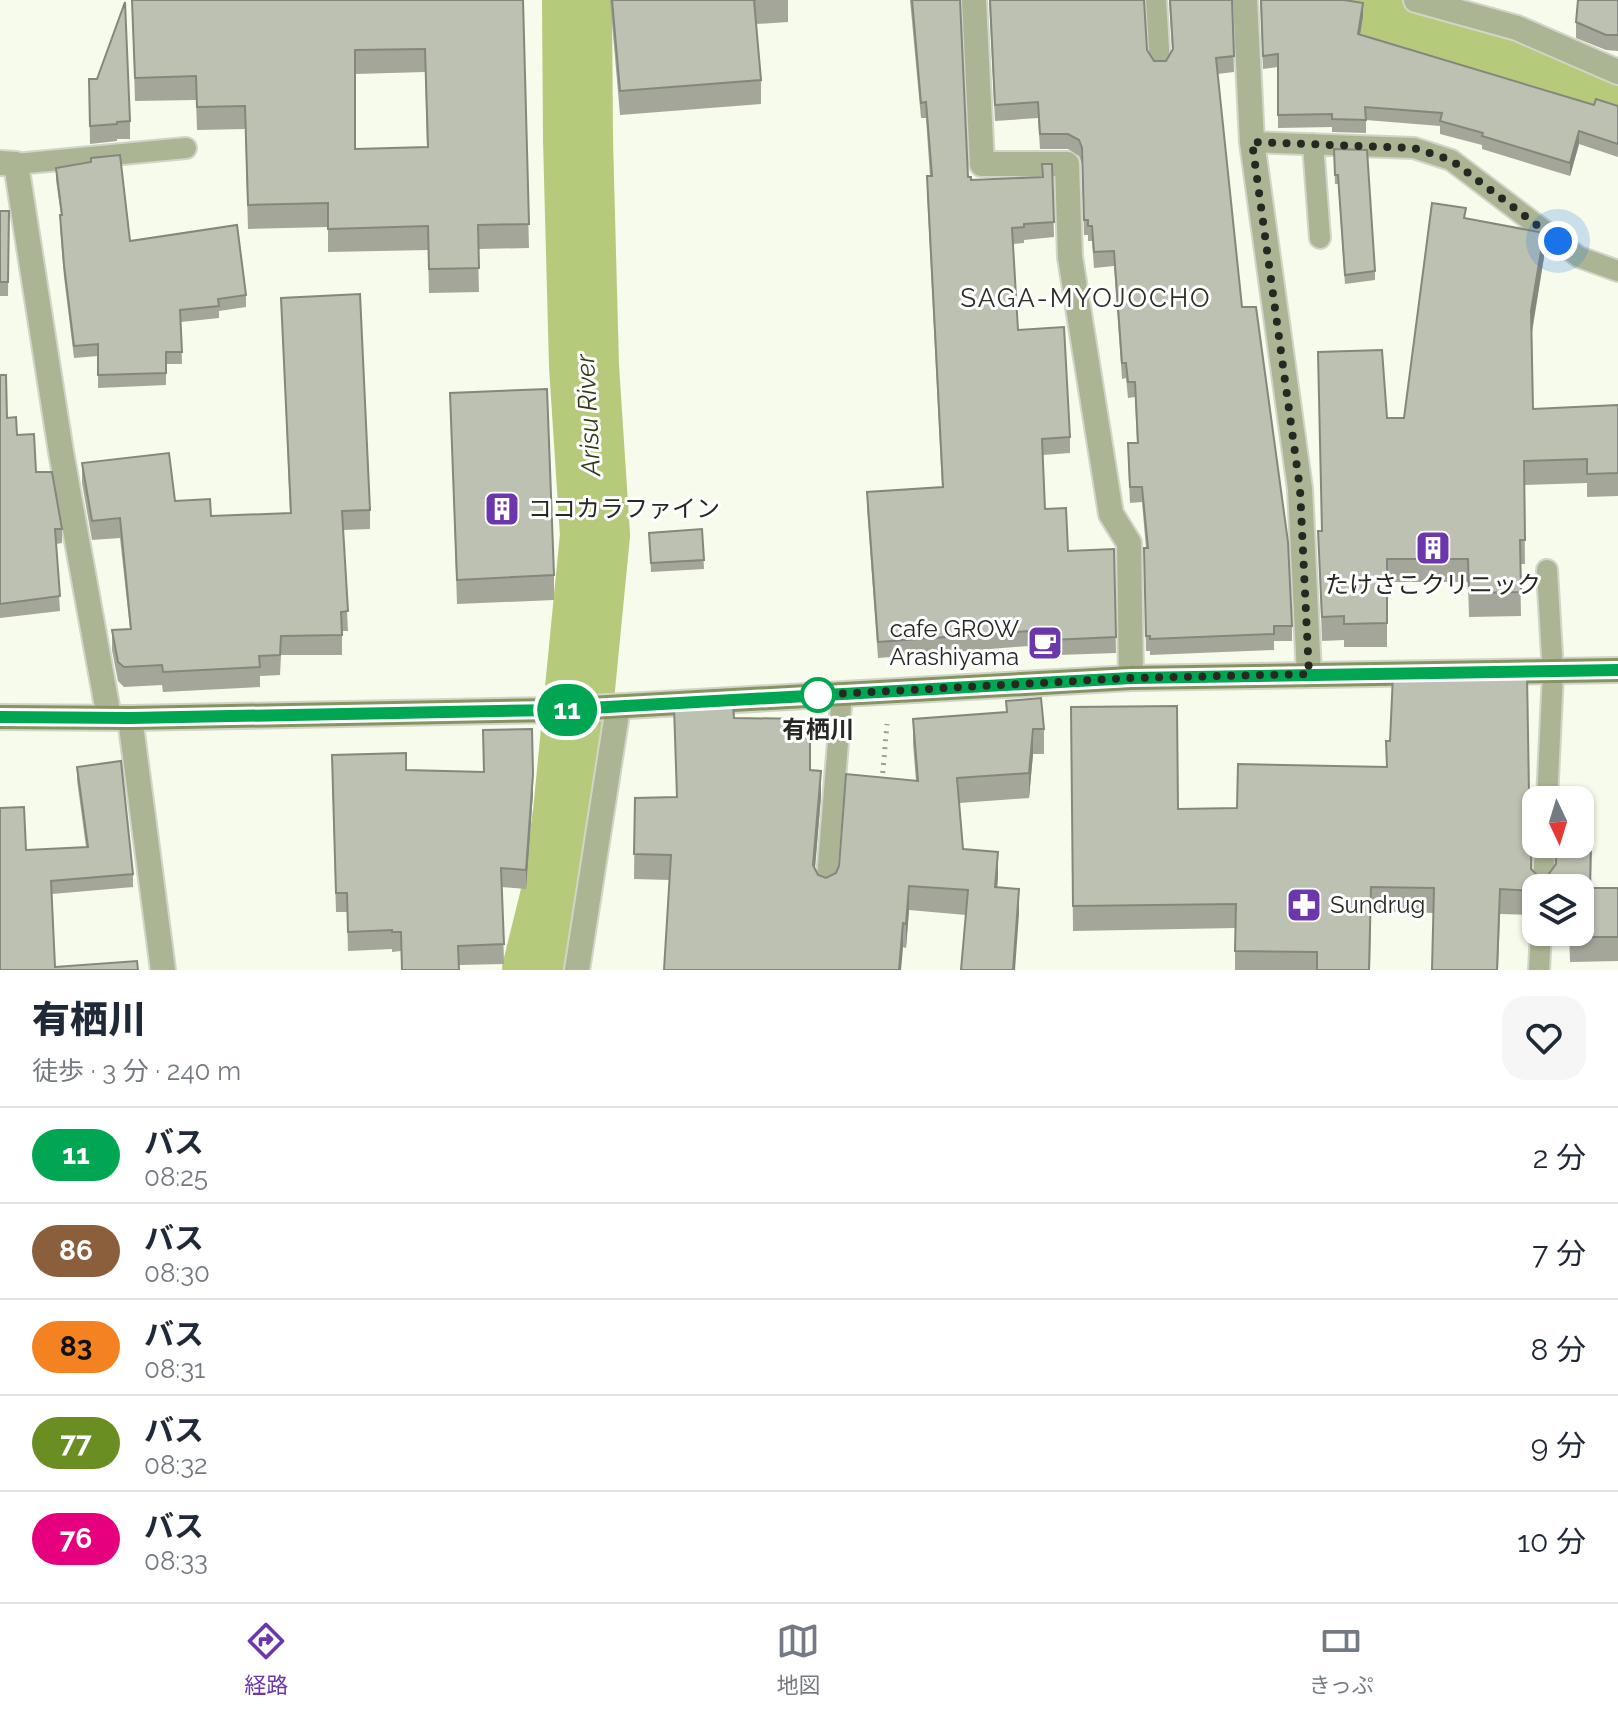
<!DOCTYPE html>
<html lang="ja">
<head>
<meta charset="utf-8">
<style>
	body { margin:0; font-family:Raleway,"Noto Sans JP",sans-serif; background:#f6f6f7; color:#1f2937; height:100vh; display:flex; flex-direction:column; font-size:30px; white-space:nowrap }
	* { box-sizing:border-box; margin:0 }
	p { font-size:26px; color:#747a83 }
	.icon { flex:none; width:44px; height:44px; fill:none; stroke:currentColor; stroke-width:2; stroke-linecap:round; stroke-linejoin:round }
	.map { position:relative; height:970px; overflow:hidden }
	.panel { display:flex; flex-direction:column; background:#fff; flex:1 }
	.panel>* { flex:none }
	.badge { padding:0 16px; border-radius:26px; font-size:28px; line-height:52px }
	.needle { width:52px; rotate:176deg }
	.tools { position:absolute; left:1522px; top:786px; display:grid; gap:16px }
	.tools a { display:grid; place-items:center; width:72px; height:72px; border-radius:16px; background:#fff; box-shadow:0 2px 6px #0004; font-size:40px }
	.you { position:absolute; width:40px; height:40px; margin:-20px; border:6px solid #fff; border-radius:50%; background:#1a73e8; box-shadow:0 0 0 12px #1a73e833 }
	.map>.badge { position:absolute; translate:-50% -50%; box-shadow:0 0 0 4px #fff }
	.round { display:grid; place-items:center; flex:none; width:84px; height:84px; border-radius:24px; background:#f6f6f7 }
	.overview { display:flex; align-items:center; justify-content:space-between; height:136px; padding:0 32px }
	h1 { font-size:38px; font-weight:800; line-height:60px }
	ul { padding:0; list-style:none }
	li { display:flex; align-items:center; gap:24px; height:96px; padding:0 32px; border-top:2px solid #e0e1e3 }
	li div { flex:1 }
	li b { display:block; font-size:30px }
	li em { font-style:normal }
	li .badge { min-width:88px; font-weight:700; text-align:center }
	.tab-bar { display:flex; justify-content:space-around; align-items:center; height:112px; border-top:2px solid #e0e1e3; background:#fff; font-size:22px; color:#747a83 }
	.tab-bar a { display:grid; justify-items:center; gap:4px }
	.tab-bar .on { color:#6c36ac }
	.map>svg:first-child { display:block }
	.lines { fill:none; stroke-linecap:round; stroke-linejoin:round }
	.river { stroke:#b6ca7b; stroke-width:70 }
	.lane-casing { stroke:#d1d5c7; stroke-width:24 }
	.street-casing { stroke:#d1d5c7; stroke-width:28 }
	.secondary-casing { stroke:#d1d5c7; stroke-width:28 }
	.path { stroke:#9b9e93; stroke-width:5; stroke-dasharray:2 6; stroke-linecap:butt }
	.lane { stroke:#abb593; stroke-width:20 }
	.street { stroke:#abb593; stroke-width:24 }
	.secondary { stroke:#879462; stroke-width:24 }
	.wall { fill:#a3a699; fill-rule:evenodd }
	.shaded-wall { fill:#84877d }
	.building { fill:#bdc1b2; stroke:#84877d; stroke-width:2; fill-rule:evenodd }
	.line-casing { stroke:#fff; stroke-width:18 }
	.line { stroke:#00a651; stroke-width:12 }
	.walk { stroke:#262822; stroke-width:8; stroke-dasharray:0 14.4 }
	.stop-dot { fill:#fff; stroke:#00a651; stroke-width:4 }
	.labels { text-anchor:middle; stroke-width:6; stroke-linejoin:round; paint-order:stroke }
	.poi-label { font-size:24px; fill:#262822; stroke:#fff; text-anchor:start }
	.stop-label { font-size:24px; font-weight:bold; fill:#262822; stroke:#fff }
	.neighbourhood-label { font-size:26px; letter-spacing:2px; fill:#2c2f23; stroke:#fff }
	.water-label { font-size:26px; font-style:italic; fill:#313917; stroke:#fff }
</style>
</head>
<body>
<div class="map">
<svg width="1618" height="970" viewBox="0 0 1618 970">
	<rect width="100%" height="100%" fill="#f6fbeb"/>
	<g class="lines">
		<path class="river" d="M1371,0L1618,98
			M537,970L558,885L568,812L595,535L584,366L578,140L577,0"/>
		<defs>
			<path id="lane" d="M1156,0L1160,65
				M1252,142L1414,148L1451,160L1579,257L1618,271
				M1313,144L1320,238
				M16,164L186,148
				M1547,800L1553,673L1547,570
				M1543,888L1545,844
				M826,890L842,693
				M1539,970L1541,932"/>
			<path id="street" d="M974,0L982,164H1067L1070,257L1111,514L1129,543L1131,678
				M1245,0L1252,142L1300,489L1309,674
				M1416,0L1517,28L1618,72
				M0,163L16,164L61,452L109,717
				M130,718L163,970
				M577,970L618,707"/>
			<path id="secondary" d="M0,717L130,718L554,710L1131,678L1618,670"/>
		</defs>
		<use href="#lane" class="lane-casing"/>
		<use href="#street" class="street-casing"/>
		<use href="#secondary" class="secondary-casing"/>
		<path class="path" d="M882,781L887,724"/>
		<use href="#lane" class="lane"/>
		<use href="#street" class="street"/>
		<use href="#secondary" class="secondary"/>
	</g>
	<path class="wall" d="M132,0H523L529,248L478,249L479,292L429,293L428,250L328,252V227L248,229L245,129L197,130L196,100L135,101ZM425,72L427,147L355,149V74Z
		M610,0H788V22L756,24L761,80V104L620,115Z
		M910,0H960L968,177L971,180L1042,177V164H1052L1054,237L1024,240V243L1013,244L1018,330L1070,437V453L1043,455L1045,509L1068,551L1114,549L1116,653L1029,656V646L878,658L867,508V492L942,487L927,192V176H930L926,118H921Z
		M989,0H1144L1147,50L1154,61H1166L1172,50L1169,0H1232L1234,72L1217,74L1242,307L1292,626V641H1274V650L1150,655V651H1146L1144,548H1146L1142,502L1130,503L1128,459V443H1137L1135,397L1128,398L1126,378L1122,379L1114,266L1094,268L1092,241H1088V235H1084L1082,164L1079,156L1068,149H1040L1038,118L995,121Z
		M1260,0H1344L1363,16L1360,34L1594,105L1618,106V157L1579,144L1570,176L1482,149V145L1440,134V126L1366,120V133L1332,132V127L1278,128V67L1263,69Z
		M1618,0V51L1606,50L1576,38V22Z
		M89,79L130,121V139H117V141L90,144Z
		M1334,149L1375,271V280L1345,284L1338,184H1335Z
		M56,168L130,241L246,295V307L219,311V318L181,322L182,364H166V385L98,388V356L74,358L64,277L60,227L61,215L56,180Z
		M0,211H9L8,296H0Z
		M1466,218L1544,257L1532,333L1533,409L1618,405V496L1587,497V483L1524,485L1525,564H1520L1521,616L1469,617L1468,582H1387V647H1344V640L1322,641L1318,531H1321L1387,418H1404Z
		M281,298L370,510V529L343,530L348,631H342V655H281L280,675L260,676V687L163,692L162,685L124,687L118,681L112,650V630L130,629L120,538L92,540L82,483V463L211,516L290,513Z
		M0,375L7,418L36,472L62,529V543L56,544L60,611L0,618Z
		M450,393L554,575V600L457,604Z
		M702,529L704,569L651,572L649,533Z
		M1527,673L1529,794L1592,797L1591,888H1618V961L1570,962L1569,932H1580V888H1536V915L1500,914L1498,970H1432L1434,913L1371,911L1370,970H1235V928L1073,931L1071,707L1177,706L1178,809L1237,808L1238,764L1386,767V741H1390L1393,675L1484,678V674ZM1536,800H1580V844H1556V864L1548,875H1537L1532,869V843L1536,837Z
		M1006,701L1044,729V754H1033L1029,798L959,803L963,849L998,877L997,887L1019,914L966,915L909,910L906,948L670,880L634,879L635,798L677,797L674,706L734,718L810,770L821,796L815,869L818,875L826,878L836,873L916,781L913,744V719L1006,712Z
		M77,767L133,874V887L52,894L55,967L0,970L26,850L86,847L77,780Z
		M406,770L533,793L526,889L502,887L504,964L459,965L401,951L392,952V949L348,951L347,912H336L332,775Z"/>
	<path class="shaded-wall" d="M1363,3V16L1358,47V34Z
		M1579,131V144L1570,176V163Z
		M1544,233V257L1531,335V311Z
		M1033,729V754L1029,798V773Z
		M821,771V796L813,890V865Z
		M533,774V793L526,889V870Z
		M1536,812V837L1532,843L1531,893L1532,818Z
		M998,852V877L995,912V887Z
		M909,886V910L906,948V924Z
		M1019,889V914L1015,970H1013Z
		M903,923V948L901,970H899Z"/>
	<path class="building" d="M132,0H523L529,224L478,225L479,268L429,269L428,226L328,229V203L248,205L245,106L197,107L196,76L135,78ZM425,49L428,147L355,149V50Z
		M612,0H756H754L761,80L620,91Z
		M912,0H960L968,177H971V180L1043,177L1042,164H1052L1054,222L1024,224V227L1012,228L1018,330L1064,327L1070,437L1042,439L1045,509L1066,508L1068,551L1114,549L1116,637L1029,641V631L878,642L867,492L943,487L927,176H932L926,102L921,103Z
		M990,0H1144L1147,50L1154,61H1166L1173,49L1170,0H1232L1234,56L1216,58L1242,307H1256L1288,542L1292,626H1274V634L1150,639V636H1146L1144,548H1148L1142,487H1130L1128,443H1138L1135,382H1128L1126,363H1122L1114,251L1094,252L1092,226H1088V220H1084L1082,148L1079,140L1068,134H1040L1038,102L995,105Z
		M1261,0H1344L1363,3L1358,34L1594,105L1596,99L1618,106V144L1579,131L1570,163L1482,136L1483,133L1440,121L1442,113L1365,107L1366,120L1332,119V114L1278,115V54L1263,56Z
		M1578,0H1618V35H1606L1576,22Z
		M125,2L130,121L117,122V124L90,126L89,79H97Z
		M1334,149L1367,150L1375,271L1345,275L1338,175H1335Z
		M120,155L130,241L237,225L246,295L218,299L219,306L180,310L182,352H166V373L98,375V344L74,346L64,265L60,215H62L56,168L91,162V158Z
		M1432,203L1466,208L1464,218L1544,233L1531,311L1533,409L1618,405V473L1587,474V459L1524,461L1525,540H1520L1521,592L1469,593L1468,559H1387V623L1344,624V616L1322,617L1318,531H1322L1318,352L1382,350L1387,418H1404Z
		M0,211H9L8,282H0Z
		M360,294L370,510L342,511L348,611L341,612L342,635L281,636L280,655L259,656L260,667L163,672L162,665L124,667L118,662L112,630L131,629L120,518L92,521L82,463L169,453L175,501L210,499L211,516L291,513L281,298Z
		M0,375H6L7,418L16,417L17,435L34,434L36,472H52L62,529H55L60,596L0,604Z
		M547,389L554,575L457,580L450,393Z
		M702,529L704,560L651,563L649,533Z
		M1527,673L1529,794L1592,797L1590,888H1618V937H1570V932H1580V888H1536V891L1500,889L1497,970H1432L1434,888L1371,887L1369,970H1317V952L1235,951L1236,904L1073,906L1071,707L1177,706L1178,809L1237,808L1238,764L1387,767L1386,741H1390L1393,675L1484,678V674ZM1536,800H1580V844H1556V864L1548,875H1537L1531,869L1532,818L1536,812Z
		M1041,698L1044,729H1033L1029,773L957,778L963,849L998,852L995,887L1019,889L1013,970H961L968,890L909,886L906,924L903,923L899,970H664L671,855L634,854L635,798L677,797L674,706L733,705L734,718L810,719V770L821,771L813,865L818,875L826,878L836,873L839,866L846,774L918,781L913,719L1007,712L1006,701Z
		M532,729L533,774L526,870L501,868L504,944L458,946L459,970H402L401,932H392V930L348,932L347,893H336L332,755L406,753V770L484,772L483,730Z
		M121,761L133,874L51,881L55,967L137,961L138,970H0V808L24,807L26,850L88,847L77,767Z"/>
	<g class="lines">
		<defs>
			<path id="line" d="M0,717L130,718L554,710L1131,678L1618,670"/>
		</defs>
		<use href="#line" class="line-casing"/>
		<use href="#line" class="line"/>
		<path class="walk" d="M818,695H816L1131,678L1309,674L1300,489L1252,142L1414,148L1451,160L1558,241"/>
	</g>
	<defs>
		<symbol id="building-square" viewBox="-11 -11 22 22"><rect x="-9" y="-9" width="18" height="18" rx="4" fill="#6c36ac" stroke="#fff"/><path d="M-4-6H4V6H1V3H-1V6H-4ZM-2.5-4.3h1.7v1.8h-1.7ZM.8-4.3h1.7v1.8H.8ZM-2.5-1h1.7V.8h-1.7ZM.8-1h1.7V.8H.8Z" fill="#fff"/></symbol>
		<symbol id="cafe-square" viewBox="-11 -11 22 22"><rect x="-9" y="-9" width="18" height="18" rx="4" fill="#6c36ac" stroke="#fff"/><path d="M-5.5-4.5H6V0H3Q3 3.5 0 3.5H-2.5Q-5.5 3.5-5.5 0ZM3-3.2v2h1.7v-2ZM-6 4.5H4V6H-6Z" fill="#fff"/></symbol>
		<symbol id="pharmacy-square" viewBox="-11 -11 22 22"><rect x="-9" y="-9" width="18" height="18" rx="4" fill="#6c36ac" stroke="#fff"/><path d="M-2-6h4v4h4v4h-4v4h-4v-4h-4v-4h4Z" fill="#fff"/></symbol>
	</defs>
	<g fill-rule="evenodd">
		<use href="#building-square" x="482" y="489" width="40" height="40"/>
		<use href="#building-square" x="1413" y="528" width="40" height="40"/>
		<use href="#cafe-square" x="1025" y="623" width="40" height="40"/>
		<use href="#pharmacy-square" x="1284" y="885" width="40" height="40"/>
	</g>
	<circle class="stop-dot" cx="818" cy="695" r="16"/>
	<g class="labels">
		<g class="poi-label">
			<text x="528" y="517">ココカラファイン</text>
			<text x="1433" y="593" text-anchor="middle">たけさこクリニック</text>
			<text x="1019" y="637" text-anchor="end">cafe GROW<tspan x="1019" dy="28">Arashiyama</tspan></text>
			<text x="1330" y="913">Sundrug</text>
		</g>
		<g class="stop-label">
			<text x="818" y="738">有栖川</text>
		</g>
		<g class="neighbourhood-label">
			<text x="1086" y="307">SAGA-MYOJOCHO</text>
		</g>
		<g class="water-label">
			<text transform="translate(588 415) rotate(-93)" y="9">Arisu River</text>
		</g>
	</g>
</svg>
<div class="tools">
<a><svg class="needle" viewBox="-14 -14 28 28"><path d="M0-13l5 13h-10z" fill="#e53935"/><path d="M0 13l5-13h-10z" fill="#747a83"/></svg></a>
<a><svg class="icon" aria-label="layers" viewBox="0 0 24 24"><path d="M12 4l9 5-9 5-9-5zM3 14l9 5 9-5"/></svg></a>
</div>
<div class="you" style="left:1558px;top:241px"></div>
<b class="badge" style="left:567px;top:710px;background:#00a651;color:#fff">11</b>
</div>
<section class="panel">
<div class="overview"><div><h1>有栖川</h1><p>徒歩 · 3 分 · 240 m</p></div><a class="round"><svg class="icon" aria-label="heart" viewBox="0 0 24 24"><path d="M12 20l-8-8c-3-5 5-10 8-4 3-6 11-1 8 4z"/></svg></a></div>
<ul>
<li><span class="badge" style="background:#00a651;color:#fff">11</span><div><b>バス</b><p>08:25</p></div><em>2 分</em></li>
<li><span class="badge" style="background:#8b5e3c;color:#fff">86</span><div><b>バス</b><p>08:30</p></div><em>7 分</em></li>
<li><span class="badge" style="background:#f58220;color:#111">83</span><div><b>バス</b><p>08:31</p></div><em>8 分</em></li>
<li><span class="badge" style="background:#6b8e23;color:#fff">77</span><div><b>バス</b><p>08:32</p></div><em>9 分</em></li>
<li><span class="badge" style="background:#e6007e;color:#fff">76</span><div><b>バス</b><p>08:33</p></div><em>10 分</em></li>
</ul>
</section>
<nav class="tab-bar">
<a class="on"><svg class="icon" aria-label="directions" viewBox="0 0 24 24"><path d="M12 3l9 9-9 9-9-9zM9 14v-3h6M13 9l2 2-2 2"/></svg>経路</a>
<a><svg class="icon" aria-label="map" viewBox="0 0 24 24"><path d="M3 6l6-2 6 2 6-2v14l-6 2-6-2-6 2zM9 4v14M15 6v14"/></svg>地図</a>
<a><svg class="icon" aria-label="tickets" viewBox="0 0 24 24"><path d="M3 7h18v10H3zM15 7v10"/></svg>きっぷ</a>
</nav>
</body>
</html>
